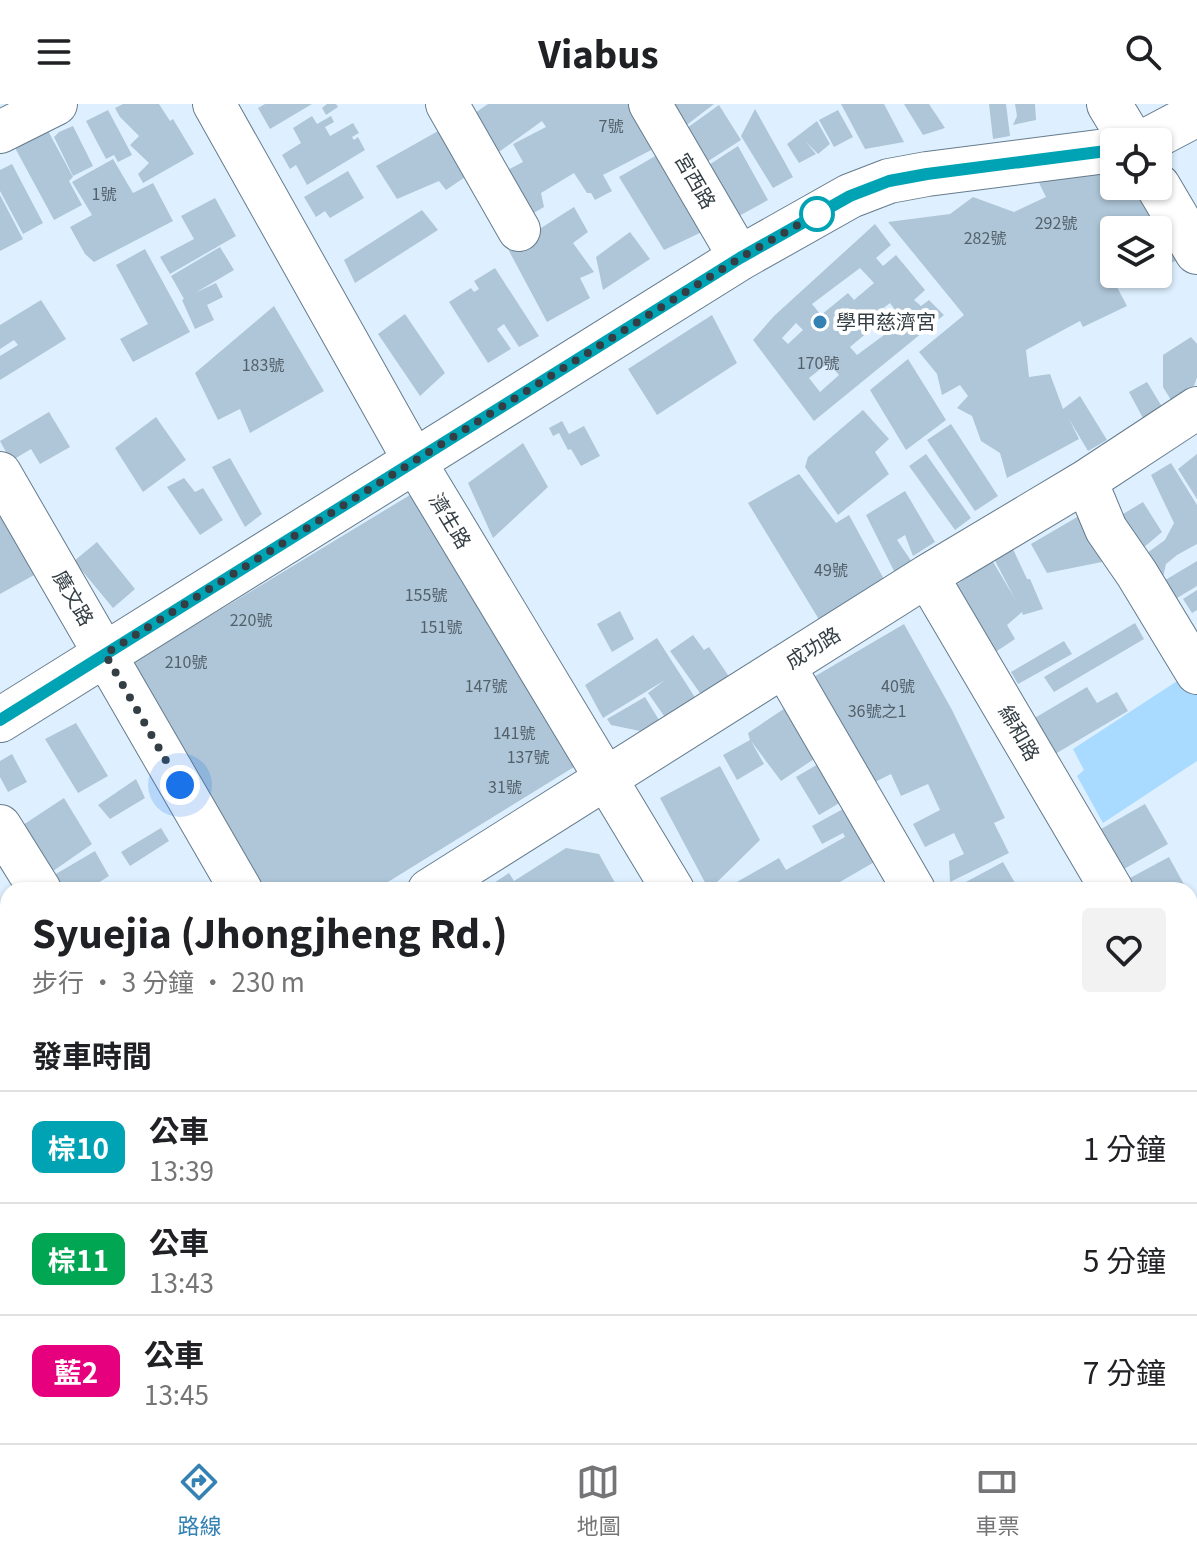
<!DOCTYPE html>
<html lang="zh-TW">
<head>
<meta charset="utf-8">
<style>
	body { margin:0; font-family:Georgia,"Noto Sans TC",serif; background:#f2f2f2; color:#202124; height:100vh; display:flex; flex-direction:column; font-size:30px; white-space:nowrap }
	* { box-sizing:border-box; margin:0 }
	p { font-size:26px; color:#757577 }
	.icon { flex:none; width:44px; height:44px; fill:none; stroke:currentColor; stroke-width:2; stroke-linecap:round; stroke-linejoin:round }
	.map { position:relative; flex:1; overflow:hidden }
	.drawer { position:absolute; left:0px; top:778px; width:1198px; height:562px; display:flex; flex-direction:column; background:#fff; border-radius:24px 24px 0 0; box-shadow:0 2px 6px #0004 }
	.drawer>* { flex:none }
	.badge { padding:0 16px; border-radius:12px; font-size:28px; line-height:52px }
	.fabs { position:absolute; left:1100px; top:24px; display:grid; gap:16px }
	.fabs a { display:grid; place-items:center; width:72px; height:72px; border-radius:8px; background:#fff; box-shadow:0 2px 6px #0004; font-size:40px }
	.you { position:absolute; width:40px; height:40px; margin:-20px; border:6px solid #fff; border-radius:50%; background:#1a73e8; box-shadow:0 0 0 12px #1a73e833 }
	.map>.badge { position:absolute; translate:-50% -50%; box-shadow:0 0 0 4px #fff }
	h2 { padding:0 32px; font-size:30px; line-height:72px }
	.round { display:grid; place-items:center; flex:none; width:84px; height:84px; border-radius:8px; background:#f2f2f2 }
	.headline { display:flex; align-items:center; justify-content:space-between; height:136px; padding:0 32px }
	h1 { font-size:38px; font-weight:800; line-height:60px }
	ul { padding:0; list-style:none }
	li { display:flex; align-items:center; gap:24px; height:112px; padding:0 32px; border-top:2px solid #e0e0e0 }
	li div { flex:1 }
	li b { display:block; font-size:30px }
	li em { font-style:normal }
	li .badge { min-width:88px; font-weight:700; text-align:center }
	header { display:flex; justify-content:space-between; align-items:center; height:104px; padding:0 32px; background:#fff; font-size:36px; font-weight:800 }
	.menu { display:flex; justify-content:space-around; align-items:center; height:112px; border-top:2px solid #e0e0e0; background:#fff; font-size:22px; color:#757577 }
	.menu a { display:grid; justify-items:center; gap:4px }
	.menu .active { color:#3481b4 }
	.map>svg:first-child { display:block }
	.built { fill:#def0ff; fill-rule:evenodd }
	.green { fill:#a9daff }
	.building { fill:#aec6d8; fill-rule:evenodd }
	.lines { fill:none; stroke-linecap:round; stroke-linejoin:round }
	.minor-casing { stroke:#657b8c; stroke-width:44 }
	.major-casing { stroke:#657b8c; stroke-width:46 }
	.minor { stroke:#fff; stroke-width:42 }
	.major { stroke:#fff; stroke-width:44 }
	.line-casing { stroke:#fff; stroke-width:18 }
	.line { stroke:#00a3b4; stroke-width:12 }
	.walk { stroke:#343e45; stroke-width:8; stroke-dasharray:0 14.4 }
	.stop-dot { fill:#fff; stroke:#00a3b4; stroke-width:4 }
	.poi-dot { fill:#3481b4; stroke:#fff; stroke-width:3 }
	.labels { text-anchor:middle; stroke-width:8; stroke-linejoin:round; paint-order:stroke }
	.number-label { font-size:16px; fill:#52606a }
	.street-label { font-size:20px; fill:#343e45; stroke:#fff }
	.poi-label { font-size:20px; fill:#343e45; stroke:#fff; text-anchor:start }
</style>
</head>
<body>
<header><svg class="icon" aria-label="menu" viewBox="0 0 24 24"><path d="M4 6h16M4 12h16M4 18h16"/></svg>Viabus<svg class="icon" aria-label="search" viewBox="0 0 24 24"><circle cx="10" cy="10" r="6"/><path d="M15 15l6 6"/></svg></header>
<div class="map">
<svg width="1197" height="1339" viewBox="0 0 1197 1339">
	<rect width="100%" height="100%" fill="#eef7ff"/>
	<path class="built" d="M0,0H1197V1278L1190,1282V786H8V1020L0,1007ZM1114,38H1158V82H1114ZM1114,126H1158V170H1114Z
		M224,1332H1105L1093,1339H230Z"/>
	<path class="green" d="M1191,568L1197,579V657L1103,719L1077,672L1084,666L1073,645Z"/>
	<path class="building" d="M123,0H159L170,17L173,15L194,50L143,79L138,70L149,59L130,41L139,32L120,13L115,4Z
		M265,0H312L270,25L258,4Z
		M327,0H336L338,3L326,11L322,4Z
		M488,0H634L657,43L603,71L612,87L595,96L591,89H587L574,69L541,89L544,103L518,118L494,73L523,58L513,40L546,23L542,17L496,50L472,11Z
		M658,0H714L675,30Z
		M841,0H884L904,38L865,45Z
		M904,0H929L945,24L923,31Z
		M989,0H1006L1010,32L993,35Z
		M1015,0H1035L1036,16L1013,21L1017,12Z
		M719,1L741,36L699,63L680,29Z
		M755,5L793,73L773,84L741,32Z
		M108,6L132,51L118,58L114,51L106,55L86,17Z
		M838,6L853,33L834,43L819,16Z
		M312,12L317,20L331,12L334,18L325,23L330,32L353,19L359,29L352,33L354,36L358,33L365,46L307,81L296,61L290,65L282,51L301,39L293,24Z
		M817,17L830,40L818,50L805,37L816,50L799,59L787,40Z
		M454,18L477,65L446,86L439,77L397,95L376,62Z
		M73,22L93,62L73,72L54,33L59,28Z
		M47,25L73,73L69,77L82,101L54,116L14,42Z
		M738,42L768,96L739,112L698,68Z
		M1114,44V82H1153L1186,152L1158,165V126H1114V170H1146L1117,183L1127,202L1083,223L1080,217L1026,246L1029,273L1050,270L1063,305L1080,292L1107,336L1088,347L1069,315L1079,335L1007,374L1000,349L981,337L972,312L957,304L968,292L960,281L942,291L937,270L919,248L964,211L888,118L950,110L973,93L1014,108L1046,93L1039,79Z
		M657,51L704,127L664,146L619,73Z
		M113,55L133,89L153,79L173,117L94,158L85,150L70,123L92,111L72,78Z
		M12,60L43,119L23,130L0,87V66Z
		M348,67L364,94L330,114L325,107L316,113L304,93Z
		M0,91L23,135L0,147Z
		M215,94L236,132L170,170L160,153L194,135L181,112Z
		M574,103L588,128L573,139L594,168L580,174L590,194L547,218L508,145Z
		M422,106L438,126L355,179L344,156Z
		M875,120L891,141L876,154L883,162L896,151L925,186L914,196L921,202L929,196L944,211L814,317L753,236L774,212ZM860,164L874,179L854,196L848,189L821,211L812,200ZM890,199L903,217L857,251L850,243L875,222L869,215ZM796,219L803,226L788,240L782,234ZM828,259L839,271L820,288L809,274Z
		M630,128L650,155L603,186L596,153Z
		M220,143L234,166L195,189L216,179L223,193L207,201L214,216L195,225L182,196L184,195L171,172Z
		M145,145L190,228L133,258L120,235L148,220L116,161Z
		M495,164L539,232L519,243L504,220L497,225L511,245L488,259L449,198L471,184L474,188L479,185L474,177Z
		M41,196L66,235L0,276V252L18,241L14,236L0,245V221Z
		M274,202L324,287L250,329L240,305L218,316L195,269Z
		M405,210L445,269L420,292L378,230Z
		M712,211L737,259L657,311L628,265Z
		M1191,233L1197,240V273L1194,282L1171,296L1163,283V251Z
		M908,255L946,316L906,346L870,286Z
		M1147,278L1164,306L1145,318L1129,288Z
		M863,306L889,335L875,348L889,370L838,411L805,363L808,353Z
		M49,308L70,343L40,360L31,345L11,357L0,337Z
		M156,313L186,356L143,388L115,344Z
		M562,317L569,330L584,322L600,352L581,362L571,345L568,346L559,329L553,332L549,324Z
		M951,320L998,392L975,407L927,336Z
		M523,339L548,383L493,434L468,379Z
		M926,350L971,414L955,426L909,362Z
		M1197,350V395L1178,365Z
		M230,354L262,410L245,423L212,363Z
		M1171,359L1197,401V440L1177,451L1166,460L1162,478L1197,457V482L1177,494L1183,505L1172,515L1136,457L1165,436L1174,419L1151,371Z
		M799,370L836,419L849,411L886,479L823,522L748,399Z
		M184,374L195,388L203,384L223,416L200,431L167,383Z
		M905,387L935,438L913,452L905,431L897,436L912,458L895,469L866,411Z
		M410,391L574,663L375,786H264L129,561Z
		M1143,398L1162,428L1136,450L1108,419Z
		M1084,409L1112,456L1047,469L1031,440Z
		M0,411L34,471L0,490Z
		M97,438L135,485L113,504L74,457Z
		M1012,443L1027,475H1030L1043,505L1023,511L1022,508L1007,521L1015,535L994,549L955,482L992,456L1015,495L993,453Z
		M1197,486V506L1192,509L1183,495Z
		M620,507L634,535L612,548L597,520Z
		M1135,519L1144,535L1054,588L1044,573Z
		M904,520L952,606L1005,714L994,719L1009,749L950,778L949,757L964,750L954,729L925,743L913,720L940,706L928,680L901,692L891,670L869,681L812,574Z
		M693,531L704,546L709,543L732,577L705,596L670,547Z
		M657,534L696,595L667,616L648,589L665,576L603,614L585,581Z
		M1064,537L1072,550L1018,580L1011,568Z
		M1087,583L1097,599L1117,588L1128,607L1050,653L1028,618Z
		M645,593L659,616L640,627L611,621L607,615Z
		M794,598L826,647L781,677L751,637L764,660L737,676L723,651L750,636L748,629Z
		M76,619L108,672L78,689L45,635Z
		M12,650L27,678L8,688L0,673V657Z
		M825,656L848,694L819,711L796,673Z
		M720,662L760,736L709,786L660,694Z
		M136,675L145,694L110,715L98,701Z
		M64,694L92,740L46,772L23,721Z
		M861,695L890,749L826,786H723L779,754L786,766L845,733L843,729L822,740L812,722Z
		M1145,700L1168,740L1117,769L1094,729Z
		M161,724L169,737L130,762L121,748Z
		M566,744L599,750L619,786H483L509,769L514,777Z
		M95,747L109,772L87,786H54L49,774Z
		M1169,753L1187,786H1136L1130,774Z
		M1003,758L1019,786H951Z
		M1197,798V849L1190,852V802Z
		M1190,955L1197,967V974L1190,977Z
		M1197,1053V1159L1190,1147V1057Z
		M1190,1170L1197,1182V1217L1190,1221Z
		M8,1258V1282L0,1269V1263Z
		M1192,1288L1197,1296V1339H1161L1157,1332H1190V1289Z
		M180,1332H212L219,1339H187Z
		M220,1332H268L261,1339H227Z
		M275,1332H335L341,1339H267Z
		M366,1332H433L438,1339H357Z
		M462,1332H488L477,1339H466Z
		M621,1332H628L635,1339H608Z
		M635,1332H664L666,1334L661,1339H642Z
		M704,1332H741L736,1339H713Z
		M839,1332H867L873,1339H830Z
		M875,1332H917L909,1339H882Z
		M1033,1332H1142L1146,1339H1037Z"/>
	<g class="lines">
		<defs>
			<path id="minor" d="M214,0L415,358L673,786
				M447,0L519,126
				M650,0L740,154
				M0,28L56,0
				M0,369L241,786
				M1086,377L1106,425L1137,470L1197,569
				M927,472L1112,786
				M784,562L914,786
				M0,722L40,786
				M429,786L927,472L1086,377L1197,304
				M1190,919L1197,930
				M0,1055L8,1050
				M0,1104L8,1118
				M1190,1260L1197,1272
				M143,1332L149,1339
				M563,1332L567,1339
				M994,1332L998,1339
				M71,1339L80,1332"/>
			<path id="major" d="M1109,0L1132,38
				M1144,38L1197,10
				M1158,82L1197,148
				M0,616L740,154L850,92L889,77L927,70L1114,46
				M1190,1034L1197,1030
				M791,1339L796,1332"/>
		</defs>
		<use href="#minor" class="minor-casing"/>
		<use href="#major" class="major-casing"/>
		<use href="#minor" class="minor"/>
		<use href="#major" class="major"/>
	</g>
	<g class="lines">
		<defs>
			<path id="line" d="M0,616L740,154L850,92L889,77L927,70L1114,46"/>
		</defs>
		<use href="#line" class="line-casing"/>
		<use href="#line" class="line"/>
		<path class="walk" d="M180,681L105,550L740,154L817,110"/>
	</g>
	<circle class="stop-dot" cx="817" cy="110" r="16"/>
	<circle class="poi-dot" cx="820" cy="218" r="8"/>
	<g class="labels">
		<g class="number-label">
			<text x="611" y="28">7號</text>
			<text x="104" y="96">1號</text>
			<text x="1056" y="125">292號</text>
			<text x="985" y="140">282號</text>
			<text x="818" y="265">170號</text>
			<text x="263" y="267">183號</text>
			<text x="831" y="472">49號</text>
			<text x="426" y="497">155號</text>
			<text x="251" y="522">220號</text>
			<text x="441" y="529">151號</text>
			<text x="186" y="564">210號</text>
			<text x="486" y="588">147號</text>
			<text x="898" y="588">40號</text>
			<text x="877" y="613">36號之1</text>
			<text x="514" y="635">141號</text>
			<text x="528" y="659">137號</text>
			<text x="505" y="689">31號</text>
		</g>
		<g class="street-label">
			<text transform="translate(695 77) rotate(60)" y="7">宮西路</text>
			<text transform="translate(450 417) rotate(59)" y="7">濟生路</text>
			<text transform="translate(73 494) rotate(60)" y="7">廣文路</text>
			<text transform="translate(813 544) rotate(-32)" y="7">成功路</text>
			<text transform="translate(1019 629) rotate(60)" y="7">綿和路</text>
		</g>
		<g class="poi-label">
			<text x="836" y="225">學甲慈濟宮</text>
		</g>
	</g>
</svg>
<div class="fabs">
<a><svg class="icon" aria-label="locate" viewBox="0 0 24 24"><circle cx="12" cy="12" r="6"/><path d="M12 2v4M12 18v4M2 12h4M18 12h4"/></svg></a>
<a><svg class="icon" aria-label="layers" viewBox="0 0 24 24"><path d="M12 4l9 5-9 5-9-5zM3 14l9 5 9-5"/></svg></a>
</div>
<div class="you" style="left:180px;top:681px"></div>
<section class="drawer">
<div class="headline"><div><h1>Syuejia (Jhongjheng Rd.)</h1><p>步行 · 3 分鐘 · 230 m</p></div><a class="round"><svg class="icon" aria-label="heart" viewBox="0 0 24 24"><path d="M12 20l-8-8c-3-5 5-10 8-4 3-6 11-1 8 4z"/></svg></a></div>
<h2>發車時間</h2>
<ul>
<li><span class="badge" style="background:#00a3b4;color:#fff">棕10</span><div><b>公車</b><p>13:39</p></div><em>1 分鐘</em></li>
<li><span class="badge" style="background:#00a651;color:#fff">棕11</span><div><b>公車</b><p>13:43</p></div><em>5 分鐘</em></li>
<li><span class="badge" style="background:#e6007e;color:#fff">藍2</span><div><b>公車</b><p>13:45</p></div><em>7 分鐘</em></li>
</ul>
</section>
</div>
<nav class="menu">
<a class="active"><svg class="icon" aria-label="directions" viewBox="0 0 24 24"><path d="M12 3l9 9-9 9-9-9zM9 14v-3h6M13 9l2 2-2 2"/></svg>路線</a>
<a><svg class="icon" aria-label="map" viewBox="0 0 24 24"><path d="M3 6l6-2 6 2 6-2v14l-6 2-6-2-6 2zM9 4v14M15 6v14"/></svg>地圖</a>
<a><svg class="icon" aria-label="tickets" viewBox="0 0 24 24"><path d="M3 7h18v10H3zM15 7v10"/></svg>車票</a>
</nav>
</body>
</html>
